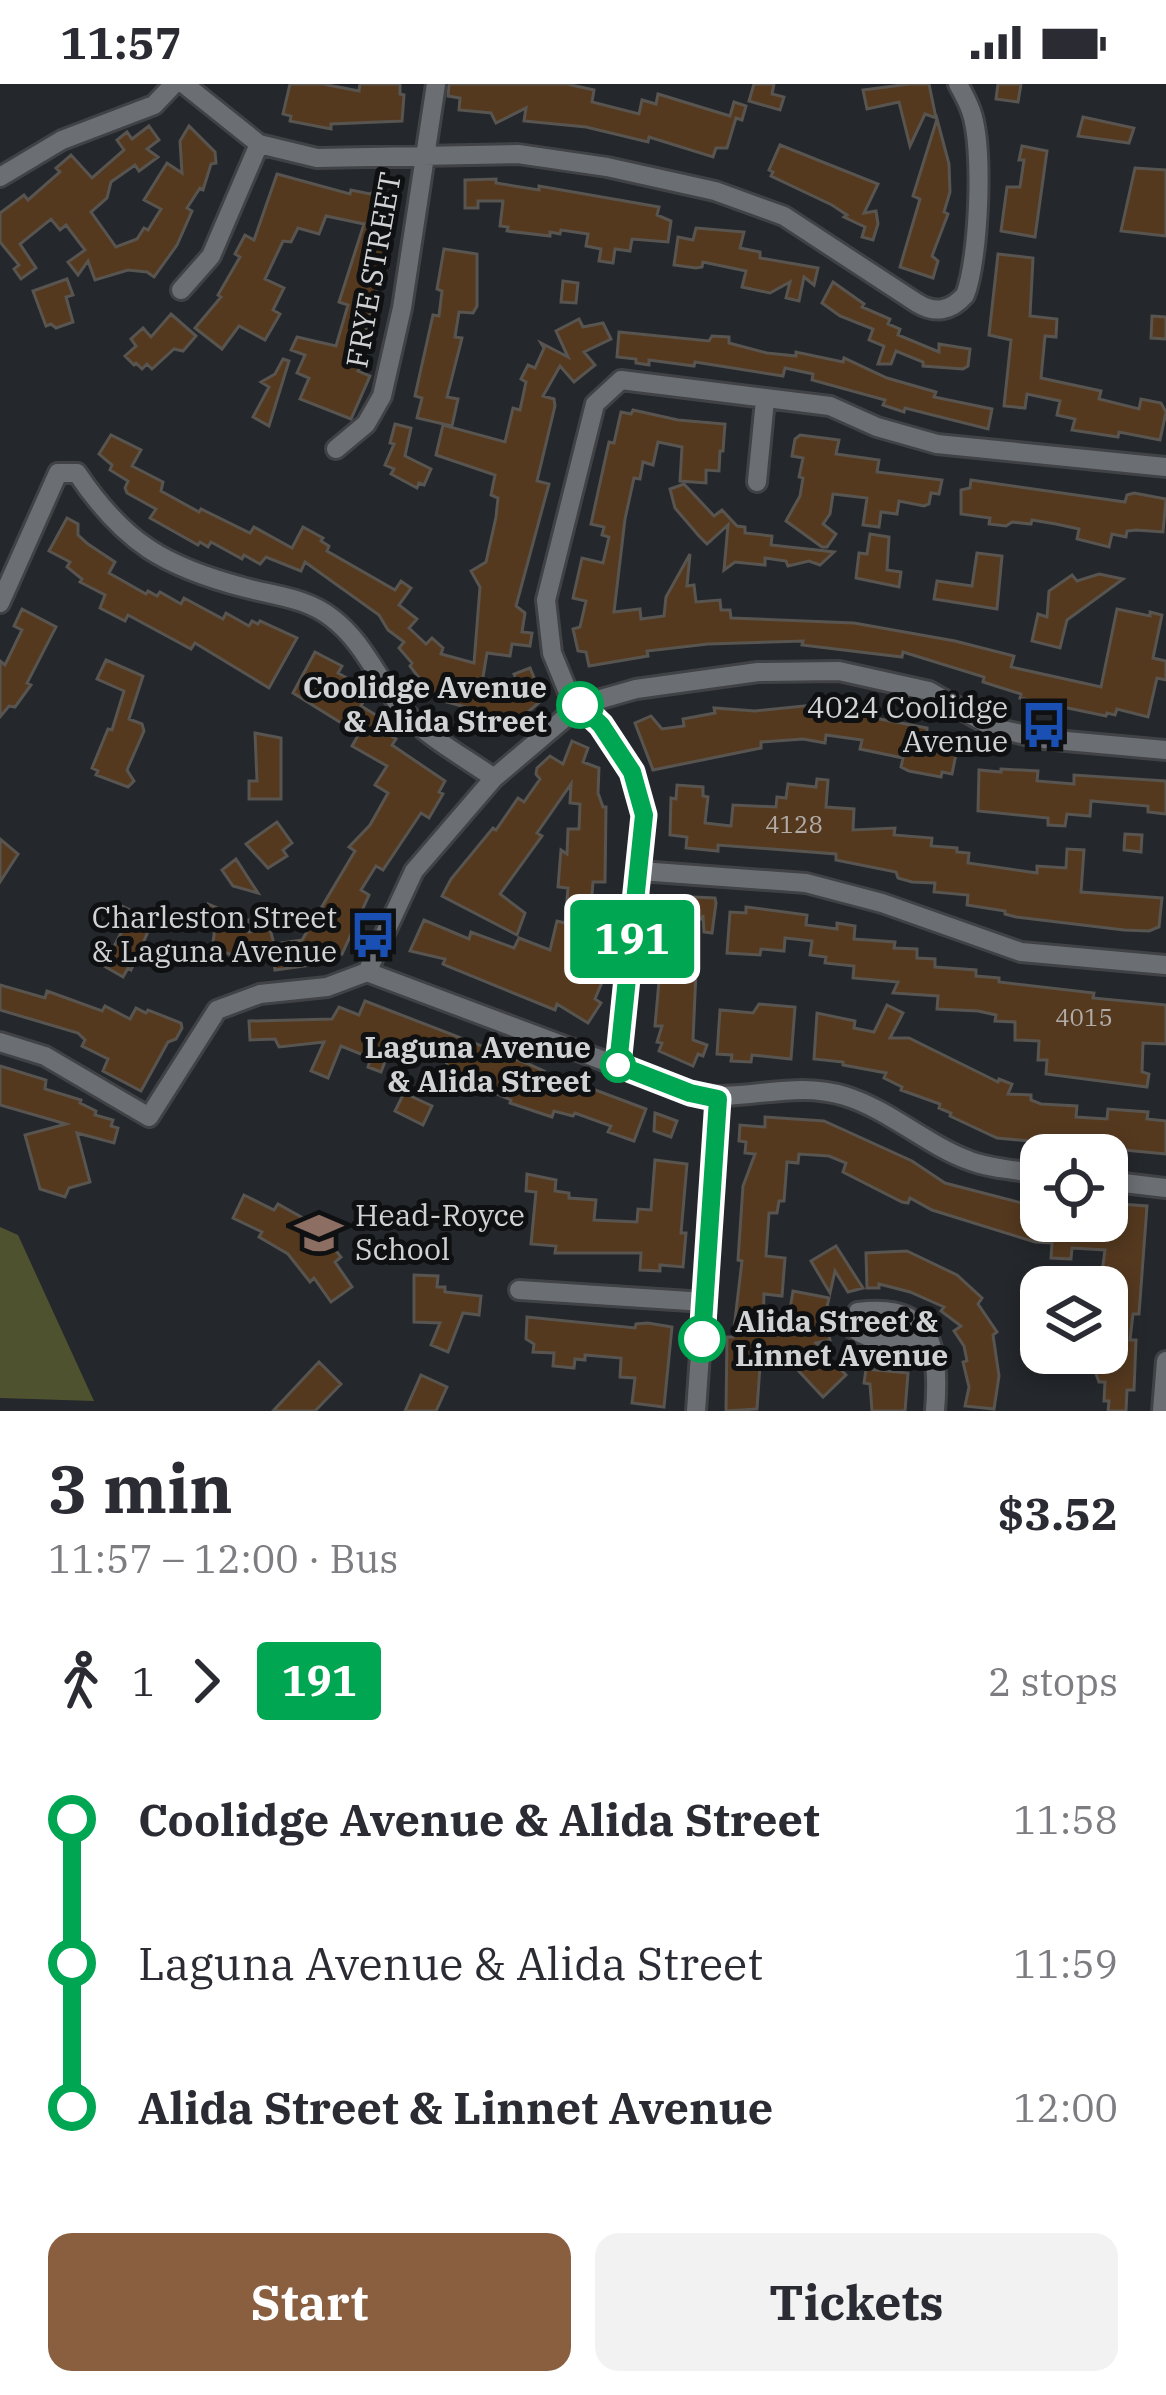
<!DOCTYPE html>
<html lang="en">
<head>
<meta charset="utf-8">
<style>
	body { margin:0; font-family:"IBM Plex Serif",serif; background:#f2f2f3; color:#2b2b33; height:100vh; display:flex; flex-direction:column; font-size:45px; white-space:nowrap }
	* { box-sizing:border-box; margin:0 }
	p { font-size:39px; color:#7c7c81 }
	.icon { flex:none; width:66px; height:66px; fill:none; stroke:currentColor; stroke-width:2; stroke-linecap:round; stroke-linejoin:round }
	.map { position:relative; height:1327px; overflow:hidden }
	.drawer { display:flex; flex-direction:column; background:#fff; flex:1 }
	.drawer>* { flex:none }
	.badge { padding:0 24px; border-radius:9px; font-size:42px; line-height:78px }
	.fabs { position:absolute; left:1020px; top:1050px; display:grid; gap:24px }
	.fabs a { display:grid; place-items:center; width:108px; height:108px; border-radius:24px; background:#fff; box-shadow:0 6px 18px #0003; font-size:60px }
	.map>.badge { position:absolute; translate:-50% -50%; box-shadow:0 0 0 6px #fff }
	.legs { display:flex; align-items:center; gap:18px; height:132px; padding:0 48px; font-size:39px }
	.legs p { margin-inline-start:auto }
	.overview { display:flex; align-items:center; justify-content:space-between; height:204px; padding:0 48px }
	h1 { font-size:66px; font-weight:800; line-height:90px }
	.button { display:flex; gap:24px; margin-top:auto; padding:24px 48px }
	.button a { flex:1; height:138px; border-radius:24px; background:#895f40; color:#fff; font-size:48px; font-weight:800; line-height:138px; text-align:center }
	.button a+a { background:#f2f2f3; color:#2b2b33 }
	ul { padding:0 48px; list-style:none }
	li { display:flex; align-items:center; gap:42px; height:144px; font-size:45px }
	li i { display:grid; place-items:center; width:18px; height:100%; margin:0 15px; background:currentColor }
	li i::after { content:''; width:30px; height:30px; margin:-15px; border:9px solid; border-radius:50%; background:#fff }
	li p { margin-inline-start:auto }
	li:first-child i { background:linear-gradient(#0000 50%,currentColor 0) }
	li:last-child i { background:linear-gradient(currentColor 50%,#0000 0) }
	.status { display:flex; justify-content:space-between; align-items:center; height:84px; padding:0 60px; background:#fff; direction:ltr }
	.status svg { height:33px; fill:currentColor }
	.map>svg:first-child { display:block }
	.green { fill:#4f522f }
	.building { fill:#54391f; stroke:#585450; stroke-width:3 }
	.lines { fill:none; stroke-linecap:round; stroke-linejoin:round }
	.street-casing { stroke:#404245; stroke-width:24 }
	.street { stroke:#6b6f73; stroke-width:18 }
	.line-1-casing { stroke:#fff; stroke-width:27 }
	.line-1 { stroke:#00a651; stroke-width:18 }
	.stop-1-dot { fill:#fff; stroke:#00a651; stroke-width:6 }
	.labels { text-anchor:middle; stroke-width:10; stroke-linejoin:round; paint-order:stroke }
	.number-label { font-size:24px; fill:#b1aca7 }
	.street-label { font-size:30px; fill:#d0d2d4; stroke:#0f1011 }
	.stop-label { font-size:30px; font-weight:bold; fill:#d0d2d4; stroke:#0f1011; text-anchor:end }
	.poi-label { font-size:30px; fill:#d0d2d4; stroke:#0f1011; text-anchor:end }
</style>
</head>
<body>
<div class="status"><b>11:57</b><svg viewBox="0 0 49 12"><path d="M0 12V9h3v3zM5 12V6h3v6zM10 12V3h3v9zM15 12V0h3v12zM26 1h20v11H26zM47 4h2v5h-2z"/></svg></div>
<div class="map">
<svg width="1166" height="1327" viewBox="0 0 1166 1327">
	<rect width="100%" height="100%" fill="#24272b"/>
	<path class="green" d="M0,1143L18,1151L94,1317L0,1314Z"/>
	<path class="building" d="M290,0H323L359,7L360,0H400V10L404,11L402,37L331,40V45L290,37L291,32L283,30Z
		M449,0H567L594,6L592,18L639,30L642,16L656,20L658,10L730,32L734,18L746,22L742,36L736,34L727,64H716L713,73L649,53L648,58L586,43L524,37L526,24L496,39L491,29L459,26L460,14L448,12Z
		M754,0H774L772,10L784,13L780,26L749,17Z
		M909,0H929L936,34L925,30L910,62L899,18L867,25L863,6Z
		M998,0H1021L1018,18L996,15Z
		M1083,33L1134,44L1129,59L1078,52Z
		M937,35L949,80L950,108L944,128L948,130L932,172L938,177L933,194L900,183L920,115L913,112Z
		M149,42L159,56L147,65L158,73L139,87L135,81L111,98L107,114L91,128L116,163L137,155L144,144L148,146L161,125L144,116L167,79L182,89L180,57L189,42L215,68L216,79L211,80L203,106L200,104L187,124L192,127L177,161L154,193L147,188L128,186L95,196L88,177L78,191L68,178L85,166L66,141L60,146L51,135L20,160L36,184L21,195L14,185L19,181L0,158V129L24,111L28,116L60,88L56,84L71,71L92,94L124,66L117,56L127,48L132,55Z
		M780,61L878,100L864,129L876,127L878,140L873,156L862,153L865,143L844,133L847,131L832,121L771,92L773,88L769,86Z
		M1022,62L1047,67L1035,153L1001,147L1007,103H1020L1024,76H1019Z
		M1135,84L1166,86V152L1121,147Z
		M277,90L350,110L351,106L370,110L376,106L394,111L375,214L357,277L362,279L358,287L370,292L351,335L300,315L309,294L297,289L305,271L291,266L297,253L336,262L348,221L339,218L364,140L326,132L319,150L298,144L291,158L283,157L265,195L284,204L273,226L280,230L265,256L239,242L222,265L195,244L221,213L218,211L240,173L235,170L245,151L254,156Z
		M496,95V99L539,106V102L659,123L657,131L671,137L668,158L632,155L630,167L615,165L613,179L599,177L601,165L586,162L588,150L561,146L560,150L550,148V152L507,147L508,143L500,142L503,117H478V124H465V96Z
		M696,144L744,148L740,164L760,168V174L818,184L814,201L804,193L799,217L786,214L790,198L770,209L742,203L746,187L703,178L702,183L696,184L674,181L678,153L693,156Z
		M444,165L477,170V222L473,229L459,228L455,253L462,254L447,313L458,315L452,342L417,334L422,314L415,312L433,231L439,232L442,207L437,205Z
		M998,170L1033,174L1030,232L1057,235L1056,253L1045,252L1041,294L1101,307L1099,315L1139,325L1141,315L1161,319L1166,328L1160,356L1119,348L1118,353L1072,346L1075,335L1057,331L1060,317L1027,310L1025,324L1004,322L1011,256L989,251Z
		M67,195L73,211L66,213L73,238L56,244L51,240L46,242L33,207Z
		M563,197L578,199L576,219L561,218Z
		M833,198L864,220L862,223L890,235L888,240L900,245L898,251L939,268V260L970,265L968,282L963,285L923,282V278L896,267L891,280H878L884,262L869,256L873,245L840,232L822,219Z
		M171,230L196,252L183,267L174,265L152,285L147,280L142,285L136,279L134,281L125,272L136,262L131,255L143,244L151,253Z
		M1152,232L1166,233V255L1151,254Z
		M579,235L583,243L603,239L611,255L584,268L595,281L574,298L560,282L543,312L554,315L555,322L537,397L549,400L516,522L525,529L522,548L532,549L530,562L512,560L510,572L487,569L482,599L518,600L514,590L530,584L543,615L511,643L480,642V636H472L473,625L439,616L416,590L410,582L412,579L399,564L404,558L388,546L379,531L305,478L301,487L266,473L260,480L244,471L242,475L211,458L208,463L200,458L198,461L150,434L156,425L127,409L125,404L128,397L110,386L112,381L99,370L111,351L141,366L132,382L163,398L161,407L199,428L201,425L250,449L254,443L292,464L303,443L323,454L321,457L329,462L327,467L395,506L401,497L411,504L399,521L417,535L409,544L426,560L432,554L443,564L441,570L474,579L480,503L471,487L486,478L496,433L498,414L491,411L495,391L436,371L443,341L505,358L513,324L520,326L526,298L521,295L528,281L535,284L544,264L541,259L568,273L556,247Z
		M619,248L709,257L712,252L729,253V259L767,269L796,272V268L843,278L844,274L887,294L936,308L934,313L992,325L988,345L905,324L904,328L883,321L885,316L812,296L813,290L785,284L783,292L695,278L694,282L649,276V281L636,279V275L617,273Z
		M283,275L289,277L269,342L253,333L269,303L261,298L275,290Z
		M633,326L678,336L725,340L723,367H720L719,387L706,386V399L680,397L682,363L658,358L653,381L643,378L640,395L634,394L625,435L614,528L640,525L641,535L664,532L666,513L690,470L687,502L694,501L696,518L720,516L721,526H730L731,534L854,539L955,557L1014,572L1011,583L1101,603L1117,525L1150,532V528L1162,531L1153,574L1166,577V596L1157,594L1148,633L1117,625L1115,631L1107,629L1106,632L1020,614L1021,610L983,598L984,593L903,568L902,573L802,561L803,557L708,560L647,567L648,572L589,582L586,568L578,567L573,545L580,543L586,517L573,514L582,474L603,479L609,453L602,451L604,443L591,440L609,358L614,359L621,328L631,330Z
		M395,340L411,344L405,372L431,385L424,401L419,399L417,404L391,390L394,385L385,381L394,360L390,359Z
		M800,351L839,356L836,370L879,376L877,388L942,396L939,410L931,409L929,420L924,422L899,417L897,430L881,428L879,443L863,441L867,414L833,410L830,430L823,440L836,450L827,463H822L786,437L800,412L803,394L799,393L803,374L792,372L795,355Z
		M971,396L1125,418L1127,411L1134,409L1166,415L1163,448L1136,446L1127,447L1126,453L1112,450L1109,463L1077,455L1079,445L1056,440L1032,436L1031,440L1012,438L1006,442L989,440L990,434L961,430V406L970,404Z
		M684,400L714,432L722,426L737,442L745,443V449L772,452L771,461L834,468L820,481L809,477L788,482L786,477L765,474V481L735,478L724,486L728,441L707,460L699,452L675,424L670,405Z
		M67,434L78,440V451L88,460L115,478L109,489L146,510L148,507L157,512L160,508L181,520L184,514L223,535L226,529L249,542L252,537L258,540L260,537L297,554L269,604L195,559L191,565L128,531L125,537L100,524L105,511L80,498L82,495L67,483L70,478L49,467Z
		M870,450L889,453L887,486L901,488L899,503L856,494L859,469L867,470Z
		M977,469L1002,472L997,525L934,515L937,497L972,502Z
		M1099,490L1123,495L1067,536L1060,564L1032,557L1038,530L1047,533L1049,507L1072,491L1077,497Z
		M22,525L56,543L27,599L31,601L15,623L9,622L0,633V577L5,581L22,546L14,542Z
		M315,568L342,582L338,589L354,598L349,607L364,616L361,622L379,633L373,641L396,655L392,661L445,697L439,708L443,710L429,734L421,729L383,786L376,782L361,806L369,811L342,870L323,862L326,879L275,886L272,865L249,870V878H230V870L212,865L216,838L203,832L208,820L224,827L222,836H248L249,848L270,845L274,860L302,856L355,767L349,763L370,741L388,709L375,701L387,682L352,662L359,650L293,609Z
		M106,576L143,592L129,635L142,640L144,647L127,686L134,697L128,703L96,691L98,687L92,684L108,645L112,646L124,607L97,595Z
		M814,621L860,627L859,631L927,644V655L958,660L952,690L942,688L941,693L909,687L901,683L903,674L860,665L862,656L826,651L825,659L803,655L761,658V664L653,686L635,639L651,632L662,645L684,642L683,635L715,629L714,624L755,627Z
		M255,649L281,654V715H249V697H257Z
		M572,657L588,664L583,678L599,684L598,709L603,723H606L605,798H593L591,823L603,824L594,887L605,891L595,915L601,919L588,939L557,920L555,926L447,882L443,880L445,875L410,867L424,836L469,855L471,848L514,864L519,854L550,866L557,837L565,839L568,804L558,803L561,766L567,770L568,745H579L580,720L570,719L571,700L537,749L542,752L500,810L525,829L517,851L442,812L451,795L493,744L496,746L518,714L524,718L540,695L536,690L537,684L550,672L563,680Z
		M1001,685L1038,687L1037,697L1074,700V691L1166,697V730L1148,728V722L1091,717L1090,732L1067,730L1065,742L1048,741V734L978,727L979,686L1001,688Z
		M817,695L828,696L826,723L854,725L853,746L895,744L894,751L932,754L931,762L957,764V768L969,769L968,779L1037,789V782L1066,784L1067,765L1084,766L1081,808L1162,814L1159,843L1149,847L1124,846L1016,833L1005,830V827L967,821L968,811L934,808L935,799L912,798L898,794L896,788L836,776V770L718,761V767L686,764L687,753L670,751L671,714L676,715L677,701L703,703V712L708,713L705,739L731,742L733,721L776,723L777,713L786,714L788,700L816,703Z
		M277,738L292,759L283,766L287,772L268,784L246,760Z
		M1125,750L1142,751L1141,768L1124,766Z
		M0,755L18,770L0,798Z
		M236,775L258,809L233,802L222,786Z
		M669,812L715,814L716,819L712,849L704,848L703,831L702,835H694L690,881L696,888L693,956L707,961L703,972L698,970L693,982L659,967L662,959L657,958L662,942H655L659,897H666L668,874H665L666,863H662Z
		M118,820L140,831L138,836L150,843L131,886L128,884L123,893L104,882L122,847L108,839Z
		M746,823L807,831L806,841L837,845V839L855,842L854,855L895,858L894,864L917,865V874L935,875V883L976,886V892L999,894V898L1094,909L1093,914L1166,921V960L1143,959L1142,988L1149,990L1147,1003L1046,990L1047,976H1038L1039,957L1015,956V938L995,937L996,931L978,927L937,925L938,912L893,909L898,898L853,894L854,882L825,879L826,873L810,871L812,857L785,854L784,867L761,865L760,871L727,869L730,828L746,829Z
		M0,901L45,914L47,907L102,927L105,922L130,935L136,924L146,929L148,926L181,939L182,944L176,955L168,958L141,1007L103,987L108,975L82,962L85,956L78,949L0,926Z
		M365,917L526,979L544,987L541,993L564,1001H582L646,1025L634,1057L608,1048L611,1042L575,1029L573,1032L554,1027L552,1033L510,1019L511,1016L446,988L447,969L425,960L418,978L389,967L381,988L368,983L371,974L341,962L328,994L311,987L324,958L279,963L275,955L250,956L249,937L332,935L339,923L359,931Z
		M759,920L795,923L791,975L752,971L751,978L731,977L732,971L717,970L720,926L753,929Z
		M887,921L903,929L890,954H909L998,998L999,995L1012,1000L1008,1010L1031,1011V1016L1041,1020L1077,1022L1076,1033L1107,1035L1108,1025L1148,1028L1147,1035L1166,1037V1070L997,1054L950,1032L951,1029L939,1024L940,1020L901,1006L902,1003L884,994L886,989L843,981V978L814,975L817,929L855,937L854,944L874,948Z
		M0,982L46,996L45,1005L81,1016L80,1019L96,1027L95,1031L113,1036L111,1042L118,1044L114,1059L77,1049L90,1098L69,1104L65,1113L40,1105L25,1051L66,1040L0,1021Z
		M404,1009L432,1022L423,1041L395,1027Z
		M655,1029L677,1037L671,1053L654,1047Z
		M765,1033L824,1037L912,1077L945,1099L1041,1124V1137H1107V1113L1120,1114V1120L1147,1122L1139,1230H1133L1130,1256H1136L1134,1306H1127L1126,1327H1108L1109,1317H1104L1105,1298H1099L1096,1290L1098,1269H1107V1203H1100L1105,1166L1072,1164L1071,1175L1051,1174L1052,1159L1035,1158L932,1126L910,1114L908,1119L902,1118L843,1088L846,1079L829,1072L799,1070L798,1079L787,1078L784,1117H779L777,1129H769L766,1172L785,1174L782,1212L764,1210L763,1241L787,1243L793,1207L829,1214L825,1232L830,1256L816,1259L846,1291L823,1313L794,1282L792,1271L765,1269L764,1282H760L757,1325L726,1327L727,1253H733L742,1177L738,1176L743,1102L755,1070L745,1069L746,1058L739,1057L740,1041L765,1043Z
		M655,1076L687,1080L681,1149H686L683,1183L660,1181V1187L640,1186L641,1169H555L556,1162L531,1160L536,1108L526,1107L527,1090L556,1096L555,1107L569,1109V1114L596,1116L594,1136L637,1138L638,1125L651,1126Z
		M244,1111L274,1126L278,1120L303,1134L298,1141L316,1156L323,1151L341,1173L335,1178L352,1203L331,1218L314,1194L310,1198L288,1170L259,1153L262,1148L233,1134Z
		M836,1162L863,1204L848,1208L835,1187L830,1209L811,1177Z
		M907,1167L957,1191L982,1214L978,1220L997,1248L993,1251L999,1292L994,1325L965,1322L969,1303L963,1278L967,1277L964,1262L954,1247L961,1242L941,1227L944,1223L910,1208L879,1200V1204H867L866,1169Z
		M414,1191L438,1192L437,1203H445V1208L481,1212L479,1231L463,1229L448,1268L431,1261L440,1239L414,1238Z
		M527,1233L635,1244L636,1240L648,1239L672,1243L664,1323L632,1319L635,1294L620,1293L621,1274L585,1271V1276L575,1275L574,1284L553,1282L554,1269L533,1268L534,1260L526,1255Z
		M319,1278L341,1300L315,1327H273Z
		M866,1285L908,1289L905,1327H872L870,1300L864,1299Z
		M421,1291L447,1303L436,1327H405Z"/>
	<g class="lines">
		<defs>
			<path id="street" d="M184,0L259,60L317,74L518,70L607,83L715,107L784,132L917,219C935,230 951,227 965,211C979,176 984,62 971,27C968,18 963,9 958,0
				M0,93L62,56L154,21L174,0
				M181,206L211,172L259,60
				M336,365L366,340L382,312L402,224L436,0
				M757,398L765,316
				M0,519L58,389H77C124,459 165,483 246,504C276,512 307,514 332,534C366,560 378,598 405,628C428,654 466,674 494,694
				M640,787L806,799L882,819L1021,868L1166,881
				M367,888L690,1009C741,1020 792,995 845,1012C890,1026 925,1060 968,1076C990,1085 1018,1086 1041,1090
				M0,958L45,972L149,1033L217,926L260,910L327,903L367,888L414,787L494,694L580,621L636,605L758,588L839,587L929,607L994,644L1044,655L1166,666
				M618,981L644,731L632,688L601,641L568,608L552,569L546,516L595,320L621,296L830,322L877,343L937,360L1166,383
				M1107,1097L1166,1104
				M519,1206L705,1218
				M930,1257C901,1261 876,1261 852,1244L858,1228C933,1218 940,1265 935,1327
				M696,1327L718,1015
				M1162,1327L1166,1277"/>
		</defs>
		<use href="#street" class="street-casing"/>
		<use href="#street" class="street"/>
	</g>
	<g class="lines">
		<defs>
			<path id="line-1" d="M580,621L601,641L632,688L644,731L618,981L690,1009L718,1015L702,1255"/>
		</defs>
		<use href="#line-1" class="line-1-casing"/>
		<use href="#line-1" class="line-1"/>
	</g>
	<defs>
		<symbol id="bus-bare" viewBox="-9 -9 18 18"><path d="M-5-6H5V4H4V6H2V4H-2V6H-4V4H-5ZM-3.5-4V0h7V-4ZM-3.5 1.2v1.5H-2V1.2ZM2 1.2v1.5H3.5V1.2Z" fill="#1a4fb4" stroke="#0f1011" stroke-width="2.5" paint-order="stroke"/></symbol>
		<symbol id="school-bare" viewBox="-9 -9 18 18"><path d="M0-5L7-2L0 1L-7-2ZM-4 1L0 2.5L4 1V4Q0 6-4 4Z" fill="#8d6e63" stroke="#0f1011" stroke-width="2.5" paint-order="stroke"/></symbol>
	</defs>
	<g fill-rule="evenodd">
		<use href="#bus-bare" x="1011" y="608" width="66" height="66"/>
		<use href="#bus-bare" x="340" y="818" width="66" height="66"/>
		<use href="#school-bare" x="286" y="1116" width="66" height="66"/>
	</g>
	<g class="stop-1-dot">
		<circle cx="580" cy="621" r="21"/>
		<circle cx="618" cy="981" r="15"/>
		<circle cx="702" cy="1255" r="21"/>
	</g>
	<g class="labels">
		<g class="number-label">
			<text x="794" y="749">4128</text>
			<text x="1084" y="942">4015</text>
		</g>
		<g class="street-label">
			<text transform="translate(374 186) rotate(-80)" y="10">FRYE STREET</text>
		</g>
		<g class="stop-label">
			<text x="547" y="614">Coolidge Avenue<tspan x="547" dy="34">&amp; Alida Street</tspan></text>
			<text x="591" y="974">Laguna Avenue<tspan x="591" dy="34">&amp; Alida Street</tspan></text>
			<text x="735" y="1248" text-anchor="start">Alida Street &amp;<tspan x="735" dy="34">Linnet Avenue</tspan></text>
		</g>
		<g class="poi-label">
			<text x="1008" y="634">4024 Coolidge<tspan x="1008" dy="34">Avenue</tspan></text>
			<text x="337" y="844">Charleston Street<tspan x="337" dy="34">&amp; Laguna Avenue</tspan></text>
			<text x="355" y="1142" text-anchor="start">Head-Royce<tspan x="355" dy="34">School</tspan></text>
		</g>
	</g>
</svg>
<div class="fabs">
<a><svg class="icon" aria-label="locate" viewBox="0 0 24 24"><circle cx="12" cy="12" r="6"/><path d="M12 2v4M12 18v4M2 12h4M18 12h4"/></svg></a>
<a><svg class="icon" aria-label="layers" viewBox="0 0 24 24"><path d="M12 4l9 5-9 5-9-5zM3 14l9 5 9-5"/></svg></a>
</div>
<b class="badge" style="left:632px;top:855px;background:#00a651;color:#fff">191</b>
</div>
<section class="drawer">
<div class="overview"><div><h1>3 min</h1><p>11:57 – 12:00 · Bus</p></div><b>$3.52</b></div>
<div class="legs"><svg class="icon" aria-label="walk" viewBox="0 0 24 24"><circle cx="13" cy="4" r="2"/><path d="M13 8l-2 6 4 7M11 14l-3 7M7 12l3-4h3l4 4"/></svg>1<svg class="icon" aria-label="forward" viewBox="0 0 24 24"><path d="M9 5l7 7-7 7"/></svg><b class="badge" style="background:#00a651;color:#fff">191</b><p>2 stops</p></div>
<ul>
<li><i style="color:#00a651"></i><b>Coolidge Avenue &amp; Alida Street</b><p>11:58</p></li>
<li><i style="color:#00a651"></i><span>Laguna Avenue &amp; Alida Street</span><p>11:59</p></li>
<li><i style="color:#00a651"></i><b>Alida Street &amp; Linnet Avenue</b><p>12:00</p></li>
</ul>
<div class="button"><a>Start</a><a>Tickets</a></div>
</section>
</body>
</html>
